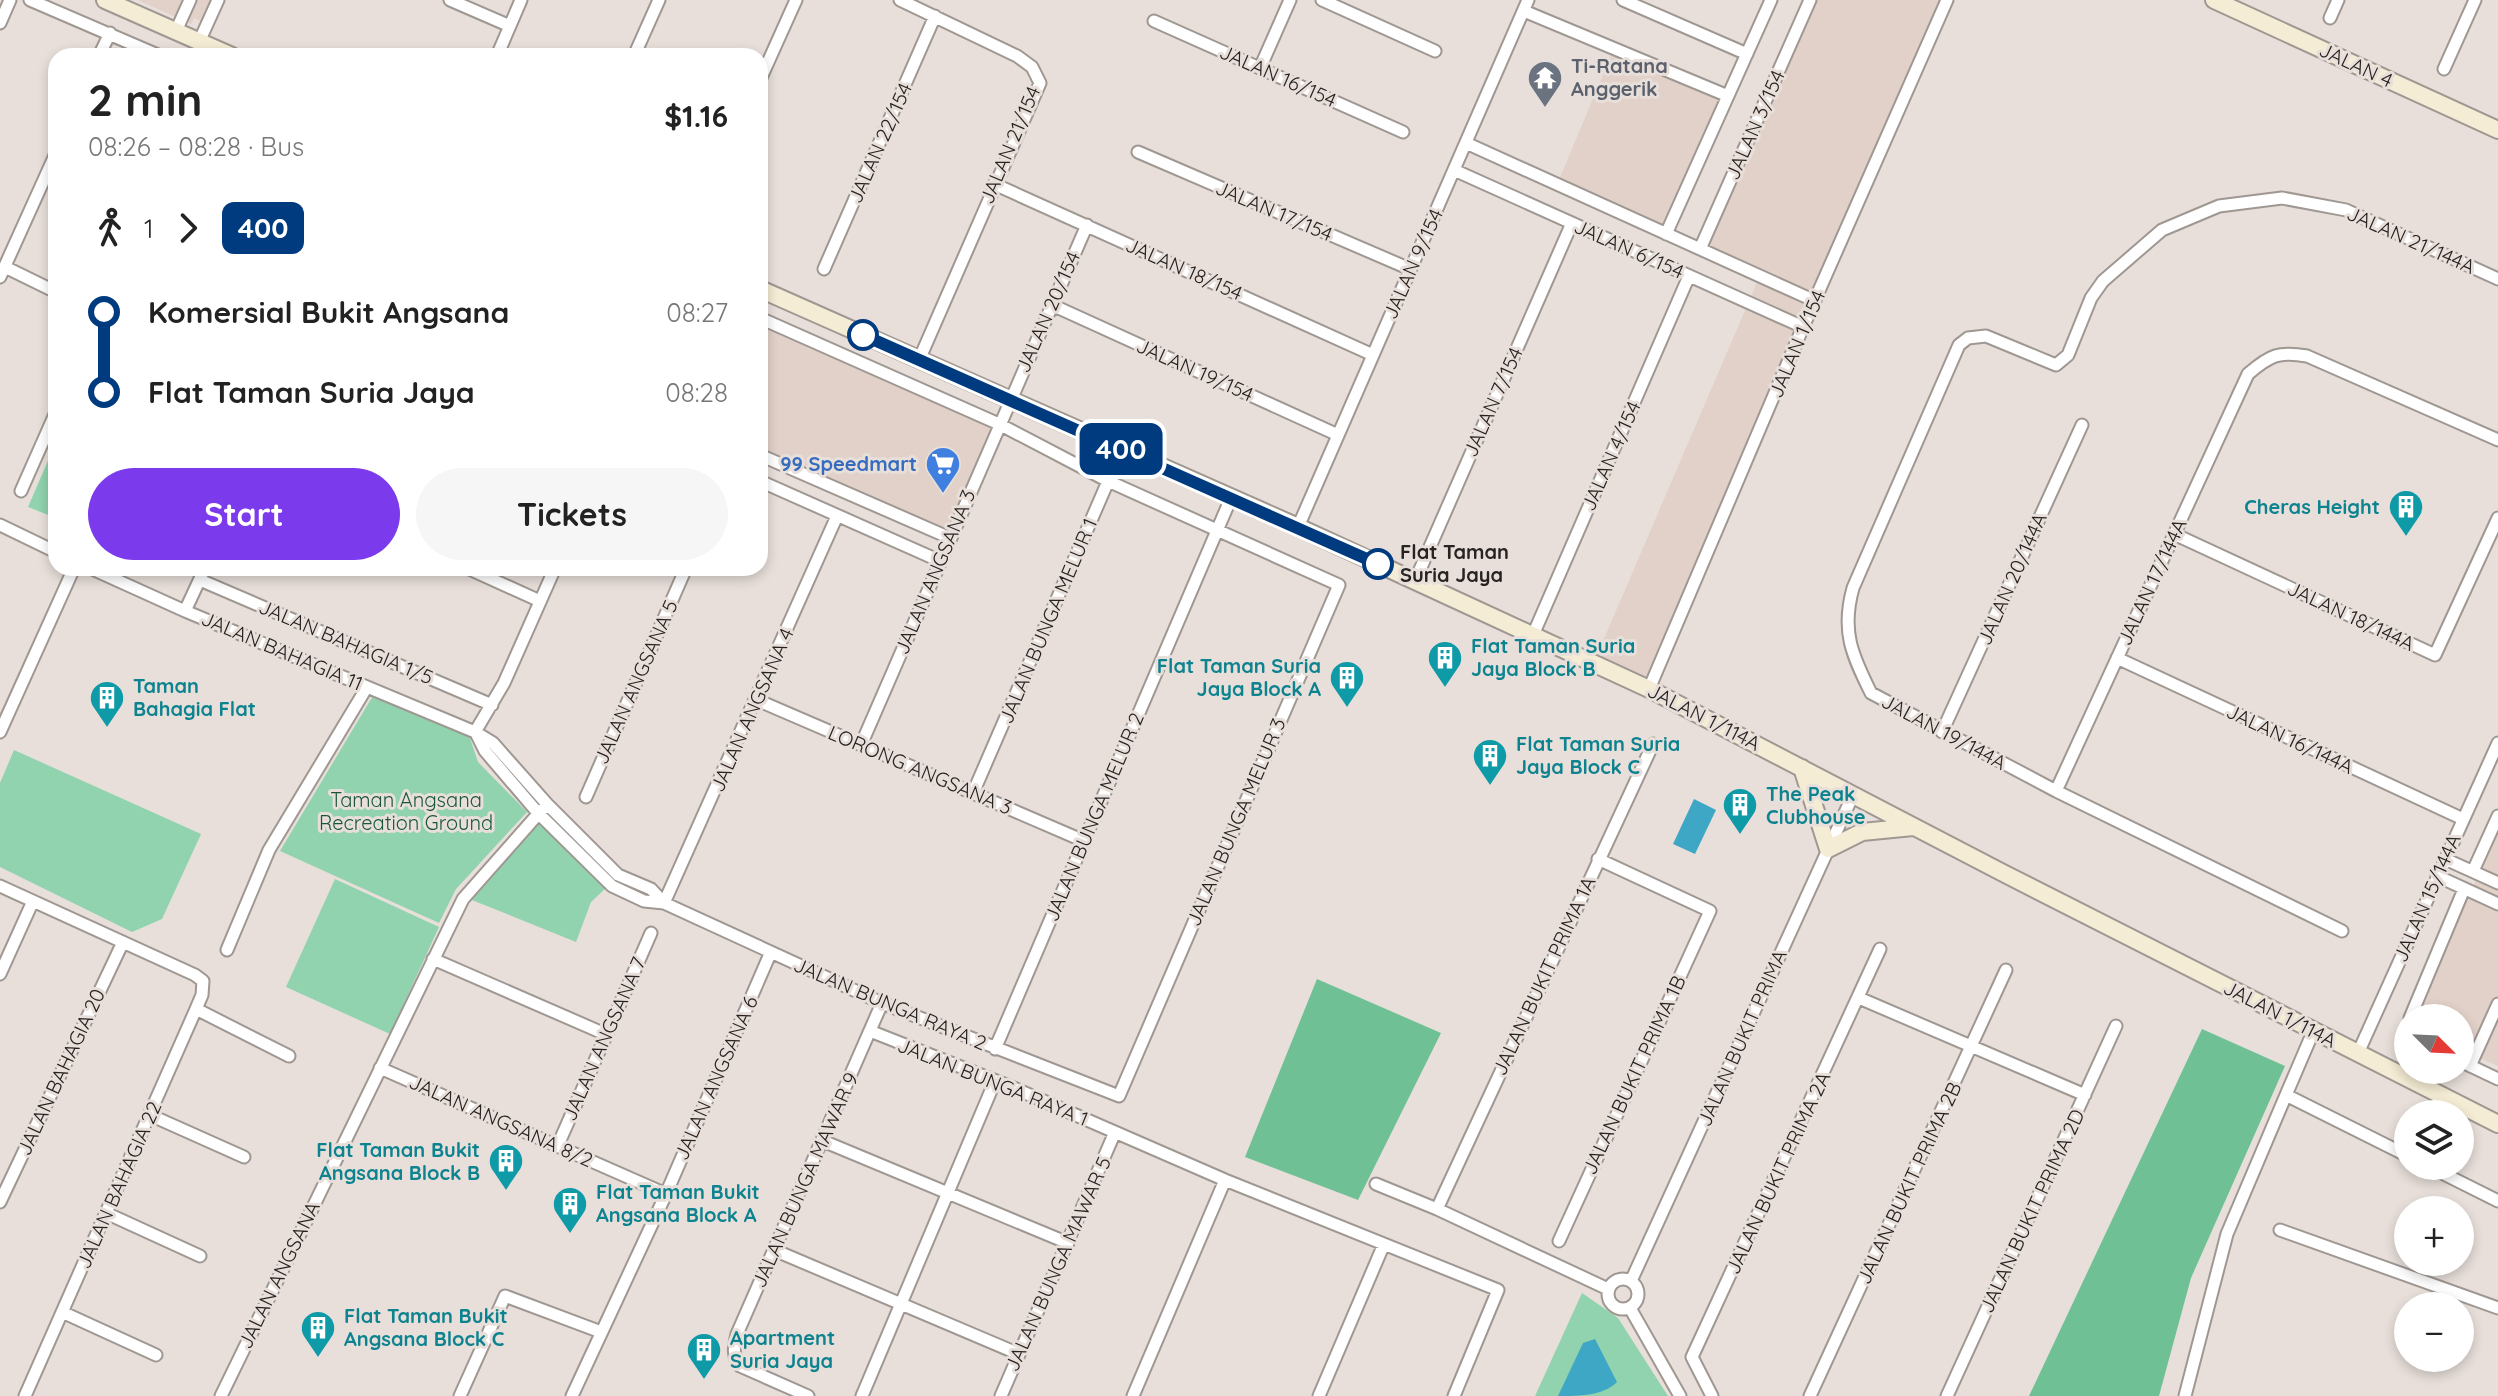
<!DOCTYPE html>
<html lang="en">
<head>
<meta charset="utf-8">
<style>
	body { margin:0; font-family:Quicksand,sans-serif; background:#f6f6f6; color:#222; height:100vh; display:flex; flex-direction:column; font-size:30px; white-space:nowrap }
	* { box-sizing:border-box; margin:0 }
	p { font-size:26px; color:#767676 }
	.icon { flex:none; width:44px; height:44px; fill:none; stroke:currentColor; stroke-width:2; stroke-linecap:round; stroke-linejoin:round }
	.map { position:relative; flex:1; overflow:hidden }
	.panel { position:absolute; left:48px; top:48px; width:720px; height:528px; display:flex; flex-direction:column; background:#fff; border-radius:24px; box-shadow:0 4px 12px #0003 }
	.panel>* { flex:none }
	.badge { padding:0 16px; border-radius:12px; font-size:28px; line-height:52px }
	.needle { width:52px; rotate:114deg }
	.buttons { position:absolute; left:2394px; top:1004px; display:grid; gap:16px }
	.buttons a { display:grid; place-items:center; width:80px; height:80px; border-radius:50%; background:#fff; box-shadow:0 4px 12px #0003; font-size:40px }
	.map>.badge { position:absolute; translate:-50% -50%; box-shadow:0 0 0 4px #fff }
	.legs { display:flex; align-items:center; gap:12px; height:88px; padding:0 40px; font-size:26px }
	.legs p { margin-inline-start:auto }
	.head { display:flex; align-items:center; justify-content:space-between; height:136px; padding:0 40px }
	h1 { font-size:44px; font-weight:800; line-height:60px }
	.button { display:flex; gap:16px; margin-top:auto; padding:16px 40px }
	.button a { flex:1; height:92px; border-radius:48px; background:#7c3aed; color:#fff; font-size:32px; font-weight:800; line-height:92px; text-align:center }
	.button a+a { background:#f6f6f6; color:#222 }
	ul { padding:0 40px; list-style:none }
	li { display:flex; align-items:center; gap:28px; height:80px; font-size:30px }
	li i { display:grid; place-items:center; width:12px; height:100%; margin:0 10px; background:currentColor }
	li i::after { content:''; width:20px; height:20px; margin:-10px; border:6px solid; border-radius:50%; background:#fff }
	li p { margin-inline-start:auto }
	li:first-child i { background:linear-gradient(#0000 50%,currentColor 0) }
	li:last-child i { background:linear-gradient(currentColor 50%,#0000 0) }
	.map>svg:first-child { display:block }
	.built { fill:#e1d1c9 }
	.green { fill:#90d3ae }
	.forest { fill:#6fc195 }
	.water { fill:#3ea7c5 }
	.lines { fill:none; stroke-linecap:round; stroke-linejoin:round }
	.street-casing { stroke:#9f9792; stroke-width:15 }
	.secondary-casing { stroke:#9f9792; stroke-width:20 }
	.street { stroke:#fff; stroke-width:11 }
	.secondary { stroke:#f4ecd4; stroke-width:16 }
	.line-1-casing { stroke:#fff; stroke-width:18 }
	.line-1 { stroke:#003b80; stroke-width:12 }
	.stop-1-dot { fill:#fff; stroke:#003b80; stroke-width:4 }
	.labels { text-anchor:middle; stroke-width:6; stroke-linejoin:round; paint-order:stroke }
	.street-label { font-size:20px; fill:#262321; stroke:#e8dfda }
	.worship-label { font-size:20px; font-weight:bold; fill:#5b616d; stroke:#e8dfda; text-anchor:start }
	.shop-label { font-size:20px; font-weight:bold; fill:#366cbe; stroke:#e8dfda; text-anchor:end }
	.culture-label { font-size:20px; font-weight:bold; fill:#0d838f; stroke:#e8dfda; text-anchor:start }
	.stop-label { font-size:20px; font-weight:bold; fill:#262321; stroke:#e8dfda; text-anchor:start }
	.park-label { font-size:20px; fill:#19573a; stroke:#e8dfda }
</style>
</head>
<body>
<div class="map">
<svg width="2498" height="1396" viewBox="0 0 2498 1396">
	<rect width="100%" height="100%" fill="#e8dfda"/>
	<path class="built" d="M138,0H216L206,23L194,18L191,24Z
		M1815,0H1943L1648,679L1597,655L1762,271L1704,246Z
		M1612,53L1721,99L1664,227L1559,180Z
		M760,323L992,426L947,531L760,450Z
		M2498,830V1066L2460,1049V1018L2416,1016Z"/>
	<path class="green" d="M56,442V518L28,507Z
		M374,694L469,735L478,762L527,812L456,889L439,923L280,851Z
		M14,750L201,834L162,919L132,932L0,867V783Z
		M540,822L607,887L591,902L576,942L472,900Z
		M335,879L439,927L390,1034L286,987Z
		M1582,1293L1618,1318L1668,1396H1535Z"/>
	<path class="forest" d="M1317,979L1441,1033L1358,1200L1245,1157Z
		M2202,1029L2285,1066L2191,1278L2159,1396H2029Z"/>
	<path class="water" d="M1694,799L1716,810L1695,854L1673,844Z
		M1595,1339L1617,1382C1603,1396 1580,1396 1558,1396L1583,1343Z"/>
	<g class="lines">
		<defs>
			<path id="street" d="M30,0L160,56
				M450,0L510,26
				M900,0L1017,56L1032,67L1040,83L919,360
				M1322,0L1435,51
				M1623,0L1747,54
				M1524,11L1728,96
				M2330,18L2338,0
				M1154,21L1403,132
				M0,23L10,0
				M176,31L190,0
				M199,42L218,0
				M99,56L110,33
				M497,56L521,0
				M634,56L659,0
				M1260,68L1290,0
				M2444,69L2475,0
				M760,80L796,0
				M1466,143L1815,301
				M1138,152L1410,269
				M1454,170L1803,327
				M994,184L1373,355
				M1666,234L1771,0
				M1700,249L1810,0
				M5,267L56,292
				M824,269L935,16
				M0,277L56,153
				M1052,305L1338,435
				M760,455L950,538
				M760,481L940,561
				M21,491L56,412
				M0,525L56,552
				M1298,527L1528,0
				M2174,534L2435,655L2498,518
				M90,568L185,611L475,732L493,743L547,804L618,875L651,889L664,903L882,1003L1119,1096L1339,585L1108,481L999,424L760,318
				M467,568L540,601
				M200,580L492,705
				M1415,581L1572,223
				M185,611L205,568
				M1533,635L1689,276
				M2117,658L2463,819
				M1649,689L1803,327L1947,0
				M757,700L1084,841
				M0,732L74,568
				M475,732L504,683L555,568
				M1942,732L2082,425
				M477,735L485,751L538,813L612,886L644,901L664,903
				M861,745L1087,225
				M2056,791L2248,374C2270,355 2279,351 2307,356L2498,440
				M973,793L1122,449
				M586,797L686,568
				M2445,859L2498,883
				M2473,871L2498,816
				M2437,876L2498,904
				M0,886L195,975L203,981L202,995L196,1009L25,1396
				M664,903L837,516
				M2342,931L2056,791L1871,693C1852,655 1841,631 1853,588L1959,345L1968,338L1986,336L2056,365L2068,355L2091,298L2103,281L2162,230L2219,206L2282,198L2346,210L2498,279
				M227,950L269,850L367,687
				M433,959L605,1034
				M0,974L33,901
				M1859,998L2085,1095
				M196,1009L289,1056
				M2410,1018L2464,889
				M870,1031L1009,1086L1225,1180L1498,1290L1454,1396
				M995,1049L1231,498
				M2358,1053L2498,743
				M2460,1061L2498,1079
				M2470,1066L2498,1004
				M380,1068L666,1194
				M2286,1095L2313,1032
				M150,1115L244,1157
				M823,1141L1068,1243
				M558,1145L651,933
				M2428,1166L2498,1201
				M1376,1184L1437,1209L1608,1289
				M0,1202L123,942
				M1437,1209L1653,744
				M106,1213L200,1256
				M2280,1230L2498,1308
				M1559,1241L1710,911L1598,859
				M774,1250L1019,1354
				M1608 1294a15 15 0 1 1 30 0a15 15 0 1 1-30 0Z
				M1631,1281L1853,795
				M1630,1308L1680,1396
				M62,1312L156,1355
				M221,1396L463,899L547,804
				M460,1396L505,1296L601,1332
				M572,1396L666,1194L770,954
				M808,1396L740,1366C732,1355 734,1347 737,1334L882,1003
				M862,1396L995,1081
				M1001,1396L1115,1132
				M1133,1396L1225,1180
				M1319,1396L1384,1244
				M1712,1396L1692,1357L1880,949
				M1810,1396L2006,970
				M1947,1396L2116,1026
				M2185,1396L2227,1234L2286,1095L2408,1156"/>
			<path id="secondary" d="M105,0L232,56
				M2214,0L2498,130
				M760,289L1298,527L1649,689L2005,874L2498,1124
				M1802,768L1828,849L1862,832L1913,827"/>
		</defs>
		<use href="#street" class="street-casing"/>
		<use href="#secondary" class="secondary-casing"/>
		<use href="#street" class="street"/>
		<use href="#secondary" class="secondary"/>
	</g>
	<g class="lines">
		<defs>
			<path id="line-1" d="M863,335L1378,564"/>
		</defs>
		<use href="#line-1" class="line-1-casing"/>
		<use href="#line-1" class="line-1"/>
	</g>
	<defs>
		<symbol id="temple-pin" viewBox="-11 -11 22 30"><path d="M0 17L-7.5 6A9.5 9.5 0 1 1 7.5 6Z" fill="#6b7280" stroke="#e8dfda"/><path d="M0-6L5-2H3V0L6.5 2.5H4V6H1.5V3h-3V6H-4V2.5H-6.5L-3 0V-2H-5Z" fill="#fff"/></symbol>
		<symbol id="supermarket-pin" viewBox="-11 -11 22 30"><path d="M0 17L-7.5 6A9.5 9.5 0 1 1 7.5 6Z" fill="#3f7fe0" stroke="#e8dfda"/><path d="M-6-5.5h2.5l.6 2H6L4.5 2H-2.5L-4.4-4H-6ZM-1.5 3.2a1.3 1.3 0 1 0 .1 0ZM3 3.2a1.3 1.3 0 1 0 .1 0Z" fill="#fff"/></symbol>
		<symbol id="building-pin" viewBox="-11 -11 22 30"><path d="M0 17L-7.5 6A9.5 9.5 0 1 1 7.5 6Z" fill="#0f9aa8" stroke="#e8dfda"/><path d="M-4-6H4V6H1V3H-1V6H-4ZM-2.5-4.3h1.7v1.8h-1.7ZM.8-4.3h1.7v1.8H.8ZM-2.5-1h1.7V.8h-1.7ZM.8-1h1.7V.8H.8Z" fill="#fff"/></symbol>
	</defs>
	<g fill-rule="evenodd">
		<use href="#temple-pin" x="1525" y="58" width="40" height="54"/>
		<use href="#supermarket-pin" x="923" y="444" width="40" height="54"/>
		<use href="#building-pin" x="2386" y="487" width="40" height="54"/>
		<use href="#building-pin" x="1425" y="638" width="40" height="54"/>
		<use href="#building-pin" x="1327" y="658" width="40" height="54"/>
		<use href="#building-pin" x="87" y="678" width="40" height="54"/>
		<use href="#building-pin" x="1470" y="736" width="40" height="54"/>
		<use href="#building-pin" x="1720" y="785" width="40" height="54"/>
		<use href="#building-pin" x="486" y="1141" width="40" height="54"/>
		<use href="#building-pin" x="550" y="1184" width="40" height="54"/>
		<use href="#building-pin" x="298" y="1308" width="40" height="54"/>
		<use href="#building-pin" x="684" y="1330" width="40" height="54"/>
	</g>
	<g class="stop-1-dot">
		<circle cx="863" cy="335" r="14"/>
		<circle cx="1378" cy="564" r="14"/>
	</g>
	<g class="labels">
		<g class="street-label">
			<text transform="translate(2356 65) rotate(25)" y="7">JALAN 4</text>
			<text transform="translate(1278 76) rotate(24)" y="7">JALAN 16/154</text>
			<text transform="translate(1755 125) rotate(-66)" y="7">JALAN 3/154</text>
			<text transform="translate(880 143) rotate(-66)" y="7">JALAN 22/154</text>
			<text transform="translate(1010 145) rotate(-67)" y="7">JALAN 21/154</text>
			<text transform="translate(1274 211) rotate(23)" y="7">JALAN 17/154</text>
			<text transform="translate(2411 240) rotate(24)" y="7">JALAN 21/144A</text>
			<text transform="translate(1629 249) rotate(24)" y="7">JALAN 6/154</text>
			<text transform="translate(1413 264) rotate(-66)" y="7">JALAN 9/154</text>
			<text transform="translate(1184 269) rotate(24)" y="7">JALAN 18/154</text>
			<text transform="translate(1048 312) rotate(-66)" y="7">JALAN 20/154</text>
			<text transform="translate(1797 344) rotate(-67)" y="7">JALAN 1/154</text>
			<text transform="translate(1195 370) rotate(24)" y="7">JALAN 19/154</text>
			<text transform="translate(1493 402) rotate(-66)" y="7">JALAN 7/154</text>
			<text transform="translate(1611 456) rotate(-66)" y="7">JALAN 4/154</text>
			<text transform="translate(935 572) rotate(-67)" y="7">JALAN ANGSANA 3</text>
			<text transform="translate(2012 579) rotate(-66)" y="7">JALAN 20/144A</text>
			<text transform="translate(2152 582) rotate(-65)" y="7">JALAN 17/144A</text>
			<text transform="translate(2351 616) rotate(25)" y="7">JALAN 18/144A</text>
			<text transform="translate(1048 621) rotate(-67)" y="7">JALAN BUNGA MELUR 1</text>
			<text transform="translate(346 642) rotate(23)" y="7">JALAN BAHAGIA 1/5</text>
			<text transform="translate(282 651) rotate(23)" y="7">JALAN BAHAGIA 11</text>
			<text transform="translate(636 682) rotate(-66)" y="7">JALAN ANGSANA 5</text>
			<text transform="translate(752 710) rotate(-66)" y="7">JALAN ANGSANA 4</text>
			<text transform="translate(1704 717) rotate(27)" y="7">JALAN 1/114A</text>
			<text transform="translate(1944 732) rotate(28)" y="7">JALAN 19/144A</text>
			<text transform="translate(2290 739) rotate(25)" y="7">JALAN 16/144A</text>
			<text transform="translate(920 770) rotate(23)" y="7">LORONG ANGSANA 3</text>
			<text transform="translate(1094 817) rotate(-67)" y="7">JALAN BUNGA MELUR 2</text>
			<text transform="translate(1236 822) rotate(-67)" y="7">JALAN BUNGA MELUR 3</text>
			<text transform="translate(2427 898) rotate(-66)" y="7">JALAN 15/144A</text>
			<text transform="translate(1544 976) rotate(-65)" y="7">JALAN BUKIT PRIMA 1A</text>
			<text transform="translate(890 1004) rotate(23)" y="7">JALAN BUNGA RAYA 2</text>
			<text transform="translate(2280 1014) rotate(27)" y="7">JALAN 1/114A</text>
			<text transform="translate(1742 1038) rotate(-66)" y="7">JALAN BUKIT PRIMA</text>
			<text transform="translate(604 1039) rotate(-66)" y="7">JALAN ANGSANA 7</text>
			<text transform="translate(61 1072) rotate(-65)" y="7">JALAN BAHAGIA 20</text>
			<text transform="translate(1634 1075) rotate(-65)" y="7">JALAN BUKIT PRIMA 1B</text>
			<text transform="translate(716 1078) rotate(-66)" y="7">JALAN ANGSANA 6</text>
			<text transform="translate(993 1082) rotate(22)" y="7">JALAN BUNGA RAYA 1</text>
			<text transform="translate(501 1121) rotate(24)" y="7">JALAN ANGSANA 8/2</text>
			<text transform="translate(1778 1173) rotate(-65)" y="7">JALAN BUKIT PRIMA 2A</text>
			<text transform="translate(805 1180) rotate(-66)" y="7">JALAN BUNGA MAWAR 9</text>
			<text transform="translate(1909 1183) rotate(-65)" y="7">JALAN BUKIT PRIMA 2B</text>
			<text transform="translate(119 1185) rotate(-66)" y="7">JALAN BAHAGIA 22</text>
			<text transform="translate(2032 1211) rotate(-65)" y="7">JALAN BUKIT PRIMA 2D</text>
			<text transform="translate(1058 1264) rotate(-66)" y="7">JALAN BUNGA MAWAR 5</text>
			<text transform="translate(279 1275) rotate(-64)" y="7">JALAN ANGSANA</text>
		</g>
		<g class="worship-label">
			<text x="1571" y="73">Ti-Ratana<tspan x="1571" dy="23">Anggerik</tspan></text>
		</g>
		<g class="shop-label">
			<text x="917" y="471">99 Speedmart</text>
		</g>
		<g class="culture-label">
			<text x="2380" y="514" text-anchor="end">Cheras Height</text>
			<text x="1471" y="653">Flat Taman Suria<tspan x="1471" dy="23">Jaya Block B</tspan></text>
			<text x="1321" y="673" text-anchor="end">Flat Taman Suria<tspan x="1321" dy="23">Jaya Block A</tspan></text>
			<text x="133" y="693">Taman<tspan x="133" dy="23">Bahagia Flat</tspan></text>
			<text x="1516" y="751">Flat Taman Suria<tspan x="1516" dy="23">Jaya Block C</tspan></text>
			<text x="1766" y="801">The Peak<tspan x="1766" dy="23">Clubhouse</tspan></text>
			<text x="480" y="1157" text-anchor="end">Flat Taman Bukit<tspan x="480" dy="23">Angsana Block B</tspan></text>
			<text x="596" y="1199">Flat Taman Bukit<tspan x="596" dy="23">Angsana Block A</tspan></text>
			<text x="344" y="1323">Flat Taman Bukit<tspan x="344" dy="23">Angsana Block C</tspan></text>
			<text x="730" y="1345">Apartment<tspan x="730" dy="23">Suria Jaya</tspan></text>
		</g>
		<g class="stop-label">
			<text x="1400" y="559">Flat Taman<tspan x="1400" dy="23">Suria Jaya</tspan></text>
		</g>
		<g class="park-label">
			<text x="406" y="807">Taman Angsana<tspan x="406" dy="23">Recreation Ground</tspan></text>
		</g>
	</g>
</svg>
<div class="buttons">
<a><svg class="needle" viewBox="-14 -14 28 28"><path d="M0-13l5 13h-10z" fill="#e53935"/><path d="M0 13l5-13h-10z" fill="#767676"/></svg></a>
<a><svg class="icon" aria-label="layers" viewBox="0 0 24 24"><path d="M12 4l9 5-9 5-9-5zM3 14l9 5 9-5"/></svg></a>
<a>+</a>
<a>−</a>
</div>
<b class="badge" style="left:1121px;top:449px;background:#003b80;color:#fff">400</b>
<section class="panel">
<div class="head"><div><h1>2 min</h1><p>08:26 – 08:28 · Bus</p></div><b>$1.16</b></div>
<div class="legs"><svg class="icon" aria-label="walk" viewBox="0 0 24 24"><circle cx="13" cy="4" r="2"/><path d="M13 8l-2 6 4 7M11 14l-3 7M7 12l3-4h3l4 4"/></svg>1<svg class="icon" aria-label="forward" viewBox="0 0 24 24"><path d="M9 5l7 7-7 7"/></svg><b class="badge" style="background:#003b80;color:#fff">400</b></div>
<ul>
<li><i style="color:#003b80"></i><b>Komersial Bukit Angsana</b><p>08:27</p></li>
<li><i style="color:#003b80"></i><b>Flat Taman Suria Jaya</b><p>08:28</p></li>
</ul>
<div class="button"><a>Start</a><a>Tickets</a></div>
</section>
</div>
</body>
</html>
